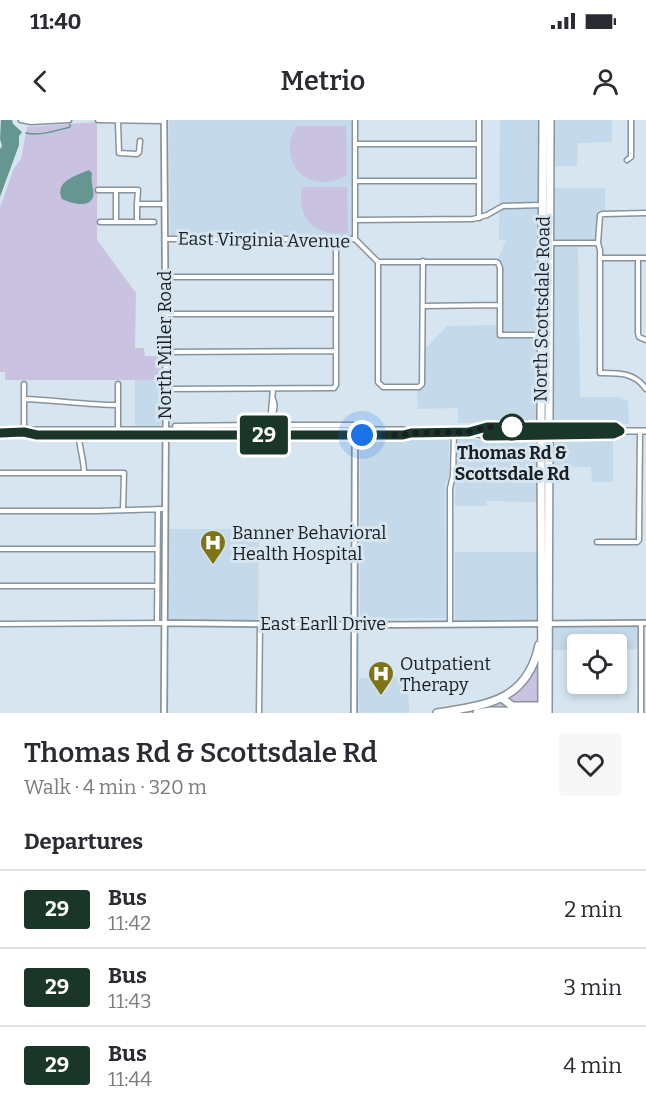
<!DOCTYPE html>
<html lang="en">
<head>
<meta charset="utf-8">
<style>
	body { margin:0; font-family:Bitter,serif; background:#f7f7f7; color:#2b2b33; height:100vh; display:flex; flex-direction:column; font-size:22px; white-space:nowrap }
	* { box-sizing:border-box; margin:0 }
	p { font-size:20px; color:#7c7c81 }
	.icon { flex:none; width:33px; height:33px; fill:none; stroke:currentColor; stroke-width:2; stroke-linecap:round; stroke-linejoin:round }
	.map { position:relative; height:593px; overflow:hidden }
	.drawer { display:flex; flex-direction:column; background:#fff; flex:1 }
	.drawer>* { flex:none }
	.badge { padding:0 12px; border-radius:4px; font-size:21px; line-height:39px }
	.controls { position:absolute; left:567px; top:514px; display:grid; gap:12px }
	.controls a { display:grid; place-items:center; width:60px; height:60px; border-radius:6px; background:#fff; box-shadow:0 3px 9px #0003; font-size:30px }
	.you { position:absolute; width:30px; height:30px; margin:-15px; border:4px solid #fff; border-radius:50%; background:#1a73e8; box-shadow:0 0 0 9px #1a73e833 }
	.map>.badge { position:absolute; translate:-50% -50%; box-shadow:0 0 0 3px #fff }
	h2 { padding:0 24px; font-size:22px; line-height:54px }
	.round { display:grid; place-items:center; flex:none; width:63px; height:63px; border-radius:6px; background:#f7f7f7 }
	.summary { display:flex; align-items:center; justify-content:space-between; height:102px; padding:0 24px }
	h1 { font-size:28px; font-weight:600; line-height:45px }
	ul { padding:0; list-style:none }
	li { display:flex; align-items:center; gap:18px; height:78px; padding:0 24px; border-top:2px solid #e1e1e2 }
	li div { flex:1 }
	li b { display:block; font-size:22px }
	li em { font-style:normal }
	li .badge { min-width:66px; font-weight:700; text-align:center }
	.status { display:flex; justify-content:space-between; align-items:center; height:42px; padding:0 30px; background:#fff; direction:ltr }
	.status svg { height:16px; fill:currentColor }
	header { display:flex; justify-content:space-between; align-items:center; height:78px; padding:0 24px; background:#fff; font-size:27px; font-weight:600 }
	.map>svg:first-child { display:block }
	.built { fill:#c4d9e9 }
	.green { fill:#c9c3e1 }
	.water { fill:#659790 }
	.lines { fill:none; stroke-linecap:round; stroke-linejoin:round }
	.stream { stroke:#659790; stroke-width:1.5 }
	.minor-casing { stroke:#87949e; stroke-width:7 }
	.tertiary-casing { stroke:#87949e; stroke-width:8 }
	.secondary-casing { stroke:#87949e; stroke-width:8 }
	.primary-casing { stroke:#87949e; stroke-width:10 }
	.minor { stroke:#fff; stroke-width:4 }
	.tertiary { stroke:#fff; stroke-width:4.5 }
	.secondary { stroke:#fff; stroke-width:5 }
	.primary { stroke:#fff; stroke-width:7 }
	.line-casing { stroke:#fff; stroke-width:14 }
	.line { stroke:#193628; stroke-width:9 }
	.walk { stroke:#191e22; stroke-width:6; stroke-dasharray:0 10.8 }
	.stop-dot { fill:#fff; stroke:#193628; stroke-width:3 }
	.labels { text-anchor:middle; stroke-width:6; stroke-linejoin:round; paint-order:stroke }
	.street-label { font-size:18px; fill:#191e22; stroke:#d6e5f0 }
	.stop-label { font-size:18px; font-weight:bold; fill:#191e22; stroke:#d6e5f0 }
	.poi-label { font-size:18px; fill:#191e22; stroke:#d6e5f0; text-anchor:start }
</style>
</head>
<body>
<div class="status"><b>11:40</b><svg viewBox="0 0 49 12"><path d="M0 12V9h3v3zM5 12V6h3v6zM10 12V3h3v9zM15 12V0h3v12zM26 1h20v11H26zM47 4h2v5h-2z"/></svg></div>
<header><svg class="icon" aria-label="back" viewBox="0 0 24 24"><path d="M15 5l-7 7 7 7"/></svg>Metrio<svg class="icon" aria-label="person" viewBox="0 0 24 24"><circle cx="12" cy="8" r="4"/><path d="M4 21q1-7 8-7t8 7"/></svg></header>
<div class="map">
<svg width="646" height="593" viewBox="0 0 646 593">
	<rect width="100%" height="100%" fill="#d6e5f0"/>
	<path class="built" d="M169,0H351V115L170,116Z
		M500,0H540L539,219L536,302L458,303V288L418,289L417,268H423L426,228L447,206L497,205L498,139L506,120H499Z
		M553,0H612V22L578,23L577,46H554Z
		M554,68H605V96H602V126L578,127L580,277H620L628,281L629,304H554Z
		M135,260H161V303L160,306L158,308H135Z
		M601,316H613V362H592L591,347L554,346V323L555,320L566,317L596,318Z
		M456,318L494,321H537V382L487,381V386H455Z
		M360,320H449V356L445,365L446,498L360,499Z
		M167,409H259L258,501H170L168,499Z
		M455,432H538L539,500H455Z
		M637,507L639,529L617,530L616,525H578L577,530H553V508Z
		M408,557L409,593H359V558Z"/>
	<path class="green" d="M97,2V120L136,173L135,228H144L145,236H161V260H5V252H0V87L14,48L21,39L27,7Z
		M297,6H346L347,55C320,72 287,57 290,23C290,17 294,11 297,6Z
		M302,67H347L348,113C316,117 296,100 302,67Z
		M539,536L540,582L507,590L505,587C487,588 471,593 453,593L486,587L508,577Z"/>
	<path class="water" d="M1,0H12L13,4L22,12L19,16V25L0,77V29L2,26L0,19Z
		M89,50L92,53C90,62 95,72 93,77C89,89 70,83 62,79C54,61 76,56 89,50Z"/>
	<g class="lines">
		<path class="stream" d="M26,13C41,16 55,11 70,7V4"/>
		<defs>
			<path id="minor" d="M21,0L31,2L69,0
				M98,0L164,1
				M479,0V98
				M118,2L119,33L137,34L139,32L140,21
				M356,24H479
				M627,40L631,37V0
				M356,61H479
				M98,70H138L137,84H164
				M646,93L603,94L600,95L598,123L600,130V253C618,253 634,252 646,269
				M355,100L473,99L487,95L503,86L543,85
				M116,101V70
				M137,101V84
				M100,102H154
				M165,119H355L378,142H496L498,143L500,148V215H542
				M355,119V0
				M548,123H598
				M600,138H646
				M638,138V213L639,217L646,220
				M378,142V262L383,267H419L422,264L423,141
				M164,157H336
				M423,186L500,185
				M164,194H336
				M165,232L336,231
				M24,264V312
				M118,264V310
				M166,269L334,268L336,265V120
				M24,279C55,280 86,285 118,285
				M272,295C275,290 275,284 273,279
				M277,305H354
				M175,306L267,305
				M272,310V295L271,292L273,269
				M79,315C79,328 84,339 84,353
				M0,353H124L123,390
				M0,391H97L165,389
				M597,422H637L639,420L640,311
				M0,429H157
				M0,466H157
				M157,503L158,389
				M0,504L164,503
				M450,504V368L453,356L454,312
				M259,593L260,504
				M641,593V503"/>
			<path id="tertiary" d="M164,503L359,505L646,503
				M164,593L166,269L164,0
				M354,593L355,312"/>
			<path id="secondary" d="M28,311L37,310H403L411,313
				M471,312L487,307H615L620,311
				M0,313L24,312L37,315H403L411,313L469,312L487,316L613,314L620,311H646"/>
			<path id="primary" d="M502,578L512,586H546
				M437,593C486,585 527,582 539,525
				M477,593L491,591L547,592
				M542,593L541,307L543,0
				M548,593L550,0"/>
		</defs>
		<use href="#minor" class="minor-casing"/>
		<use href="#tertiary" class="tertiary-casing"/>
		<use href="#secondary" class="secondary-casing"/>
		<use href="#primary" class="primary-casing"/>
		<use href="#minor" class="minor"/>
		<use href="#tertiary" class="tertiary"/>
		<use href="#secondary" class="secondary"/>
		<use href="#primary" class="primary"/>
	</g>
	<g class="lines">
		<defs>
			<path id="line" d="M0,313L24,312L37,315H403L411,313L469,312L487,307H615L620,311L613,314L487,316"/>
		</defs>
		<use href="#line" class="line-casing"/>
		<use href="#line" class="line"/>
		<path class="walk" d="M362,315H403L411,313L469,312L487,307H512"/>
	</g>
	<defs>
		<symbol id="hospital-pin" viewBox="-11 -11 22 30"><path d="M0 17L-7.5 6A9.5 9.5 0 1 1 7.5 6Z" fill="#7e7417" stroke="#d6e5f0"/><path d="M-5-5h3v3.5h4V-5h3V5h-3V1.5h-4V5h-3Z" fill="#fff"/></symbol>
	</defs>
	<g fill-rule="evenodd">
		<use href="#hospital-pin" x="198" y="408" width="30" height="40"/>
		<use href="#hospital-pin" x="366" y="539" width="30" height="40"/>
	</g>
	<circle class="stop-dot" cx="512" cy="307" r="12"/>
	<g class="labels">
		<g class="street-label">
			<text transform="translate(264 120) rotate(1)" y="6">East Virginia Avenue</text>
			<text transform="translate(542 189) rotate(-89)" y="6">North Scottsdale Road</text>
			<text transform="translate(165 225) rotate(-90)" y="6">North Miller Road</text>
			<text x="323" y="510">East Earll Drive</text>
		</g>
		<g class="stop-label">
			<text x="512" y="339">Thomas Rd &amp;<tspan x="512" dy="21">Scottsdale Rd</tspan></text>
		</g>
		<g class="poi-label">
			<text x="232" y="419">Banner Behavioral<tspan x="232" dy="21">Health Hospital</tspan></text>
			<text x="400" y="550">Outpatient<tspan x="400" dy="21">Therapy</tspan></text>
		</g>
	</g>
</svg>
<div class="controls">
<a><svg class="icon" aria-label="locate" viewBox="0 0 24 24"><circle cx="12" cy="12" r="6"/><path d="M12 2v4M12 18v4M2 12h4M18 12h4"/></svg></a>
</div>
<div class="you" style="left:362px;top:315px"></div>
<b class="badge" style="left:264px;top:315px;background:#193628;color:#fff">29</b>
</div>
<section class="drawer">
<div class="summary"><div><h1>Thomas Rd &amp; Scottsdale Rd</h1><p>Walk · 4 min · 320 m</p></div><a class="round"><svg class="icon" aria-label="heart" viewBox="0 0 24 24"><path d="M12 20l-8-8c-3-5 5-10 8-4 3-6 11-1 8 4z"/></svg></a></div>
<h2>Departures</h2>
<ul>
<li><span class="badge" style="background:#193628;color:#fff">29</span><div><b>Bus</b><p>11:42</p></div><em>2 min</em></li>
<li><span class="badge" style="background:#193628;color:#fff">29</span><div><b>Bus</b><p>11:43</p></div><em>3 min</em></li>
<li><span class="badge" style="background:#193628;color:#fff">29</span><div><b>Bus</b><p>11:44</p></div><em>4 min</em></li>
</ul>
</section>
</body>
</html>
